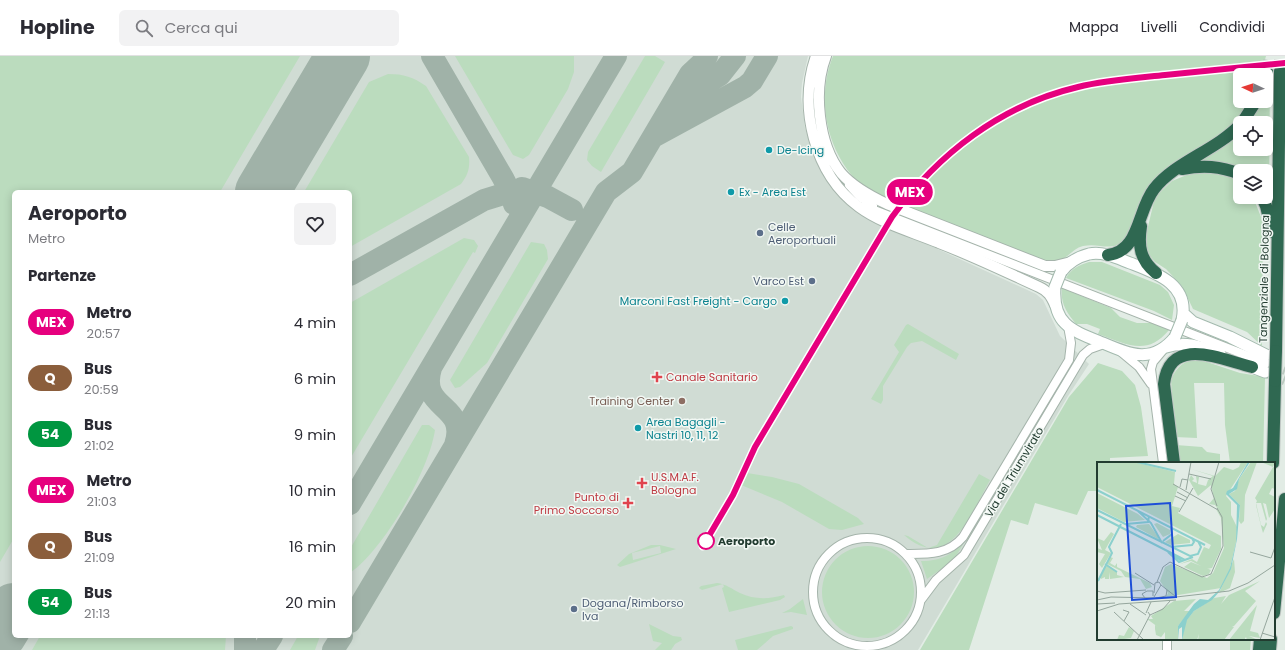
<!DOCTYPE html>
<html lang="it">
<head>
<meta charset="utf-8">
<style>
	body { margin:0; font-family:Poppins,sans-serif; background:#f2f2f3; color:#2b2b33; height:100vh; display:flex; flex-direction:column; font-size:15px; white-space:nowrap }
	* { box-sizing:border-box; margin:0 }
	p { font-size:13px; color:#7c7c81 }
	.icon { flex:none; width:22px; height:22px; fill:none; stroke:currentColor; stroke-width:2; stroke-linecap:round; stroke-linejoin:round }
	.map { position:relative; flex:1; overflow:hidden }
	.panel { position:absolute; left:12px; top:134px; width:340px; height:448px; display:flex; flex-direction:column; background:#fff; border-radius:6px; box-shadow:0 2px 10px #0003 }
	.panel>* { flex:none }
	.badge { padding:0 8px; border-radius:13px; font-size:14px; line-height:26px }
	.needle { width:26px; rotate:274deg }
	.buttons { position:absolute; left:1233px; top:12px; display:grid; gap:8px }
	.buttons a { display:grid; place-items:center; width:40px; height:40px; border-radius:6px; background:#fff; box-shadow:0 2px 10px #0003; font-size:20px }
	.map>.badge { position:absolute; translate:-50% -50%; box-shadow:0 0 0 2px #fff }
	h2 { padding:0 16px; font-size:15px; line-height:36px }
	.round { display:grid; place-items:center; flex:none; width:42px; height:42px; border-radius:6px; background:#f2f2f3 }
	.overview { display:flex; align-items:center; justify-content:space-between; height:68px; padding:0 16px }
	h1 { font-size:19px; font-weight:700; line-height:30px }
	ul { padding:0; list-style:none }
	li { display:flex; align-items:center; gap:12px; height:56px; padding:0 16px }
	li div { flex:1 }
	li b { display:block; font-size:15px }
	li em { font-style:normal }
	li .badge { min-width:44px; font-weight:700; text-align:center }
	header { display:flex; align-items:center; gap:24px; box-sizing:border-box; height:56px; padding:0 20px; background:#fff; border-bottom:1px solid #e1e1e2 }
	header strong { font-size:19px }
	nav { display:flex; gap:22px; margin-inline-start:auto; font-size:14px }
	.search { width:280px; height:36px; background:#f2f2f3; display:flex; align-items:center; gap:10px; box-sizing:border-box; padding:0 14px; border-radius:6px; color:#7c7c81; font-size:15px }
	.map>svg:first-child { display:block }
	.built { fill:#d0dcd4; fill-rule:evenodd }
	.green { fill:#bbdcbe; fill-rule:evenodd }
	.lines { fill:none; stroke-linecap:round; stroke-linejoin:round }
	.taxiway { stroke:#a0b2a8; stroke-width:22 }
	.runway { stroke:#a0b2a8; stroke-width:54 }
	.minor-tunnel { stroke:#bcc9c1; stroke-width:8; stroke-dasharray:8 4; stroke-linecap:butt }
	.secondary-tunnel { stroke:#bcc9c1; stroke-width:11; stroke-dasharray:11 5.5; stroke-linecap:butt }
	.motorway-tunnel { stroke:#bcc9c1; stroke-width:12; stroke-dasharray:12 6; stroke-linecap:butt }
	.minor-casing { stroke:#a5b4ab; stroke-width:10 }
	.tertiary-casing { stroke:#a5b4ab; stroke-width:12 }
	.secondary-casing { stroke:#a3baae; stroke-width:13 }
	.motorway-casing { stroke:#c1c8c5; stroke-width:14 }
	.minor { stroke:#fff; stroke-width:8 }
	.tertiary { stroke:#fff; stroke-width:10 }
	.secondary { stroke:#fff; stroke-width:11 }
	.motorway { stroke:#2f6851; stroke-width:12 }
	.rail { stroke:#5d786b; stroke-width:2.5; stroke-dasharray:8 4; stroke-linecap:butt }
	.secondary-bridge-casing { stroke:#a3baae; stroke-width:13; stroke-linecap:butt }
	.motorway-bridge-casing { stroke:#c1c8c5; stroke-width:14; stroke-linecap:butt }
	.secondary-bridge { stroke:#fff; stroke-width:11 }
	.motorway-bridge { stroke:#2f6851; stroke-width:12 }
	.line-casing { stroke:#fff; stroke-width:9 }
	.line { stroke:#e6007e; stroke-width:6 }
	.culture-dot { fill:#0f9aa8; stroke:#f2f8f4; stroke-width:1.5 }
	.service-dot { fill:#5c6f8a; stroke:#f2f8f4; stroke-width:1.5 }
	.health-dot { fill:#e0444e; stroke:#f2f8f4; stroke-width:1.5 }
	.education-dot { fill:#8d6e63; stroke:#f2f8f4; stroke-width:1.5 }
	.stop-dot { fill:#fff; stroke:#e6007e; stroke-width:2 }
	.labels { text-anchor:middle; stroke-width:3; stroke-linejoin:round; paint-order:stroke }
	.culture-label { font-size:11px; fill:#0d838f; stroke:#f2f8f4; text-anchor:start }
	.service-label { font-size:11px; fill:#4e5e75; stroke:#f2f8f4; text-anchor:start }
	.street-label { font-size:11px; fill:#223c30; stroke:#f2f8f4 }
	.health-label { font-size:11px; fill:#be3a42; stroke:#f2f8f4; text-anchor:start }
	.education-label { font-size:11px; fill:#785e54; stroke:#f2f8f4; text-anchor:end }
	.stop-label { font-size:11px; font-weight:bold; fill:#223c30; stroke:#f2f8f4; text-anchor:start }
	.inset-river { fill:none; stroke:#8bd0cd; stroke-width:2 }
	.inset-road { fill:none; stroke:#95a69d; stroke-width:1 }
	.view { fill:#1d4ed8; fill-opacity:0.15; stroke:#1d4ed8; stroke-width:2 }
	.inset-edge { fill:none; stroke:#223c30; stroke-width:2 }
</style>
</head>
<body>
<header>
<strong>Hopline</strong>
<div class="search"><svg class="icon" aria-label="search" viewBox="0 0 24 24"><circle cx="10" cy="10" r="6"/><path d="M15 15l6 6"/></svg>Cerca qui</div>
<nav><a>Mappa</a><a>Livelli</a><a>Condividi</a></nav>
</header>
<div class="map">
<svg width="1285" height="594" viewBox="0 0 1285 594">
	<rect width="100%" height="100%" fill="#e2ece5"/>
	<path class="built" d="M0,0H808L802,27L801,41L805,72L814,100L824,120L845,145L872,163L1036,238L1043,244L1060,280L1089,308L1068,340L918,594H0ZM14,136H350V580H14Z"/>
	<path class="green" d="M0,0H300L220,136H14V482L0,506Z
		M455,0H574V16L568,33L529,99L523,103L513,99Z
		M645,0H655L665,6L601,116L592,110L587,104L588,96Z
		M833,0H1266L1261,19H1240V45H1251L1244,57L1228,76L1172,112L1127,182C1111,198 1101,186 1083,190C1074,192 1068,201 1060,205C1056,206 1049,206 1044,206L878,140C872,136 863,132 858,126C826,94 816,42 833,0Z
		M388,18C404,18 413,21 426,30L469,101C470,112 468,119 461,128L350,191V136H304L369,26Z
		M1270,22L1269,139L1266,136V115H1242L1198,105L1240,75V93H1266V67H1246L1260,45H1266V31Z
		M1194,116L1229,119L1240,128V141H1253L1263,166L1262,290L1247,276L1193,253L1182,230L1166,213L1155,206L1145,194L1146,179L1155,141L1172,125Z
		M464,182L474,184L478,190L475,197L473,196L350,403V247Z
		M531,186L544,188L547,194L548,203L487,307L460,331L455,332L450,324Z
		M1089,206H1102L1160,229L1168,236L1174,249L1172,264L1154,255L1066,222C1071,213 1079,209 1089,206Z
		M1062,232L1111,252L1120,261L1137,267H1153L1169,274C1147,301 1126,288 1098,278L1100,273L1087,268H1076C1067,257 1060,247 1062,232Z
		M908,268L959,298L956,304L922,285L911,287L907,291L883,330V344L881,348L871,343L899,296L894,289L906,269Z
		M1198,303L1240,317L1265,321L1263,407H1230L1225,369L1224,327H1194L1197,382L1175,381L1171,324C1176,311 1184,304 1198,303Z
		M1098,307L1122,315L1135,329L1141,351L1148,400L1110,402V407H1098V435H1088L1077,459L1035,447L1028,469L1011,464L969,594H920L1069,341Z
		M422,369H429L435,374C429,415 384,493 350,517V493Z
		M1176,389L1202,391L1207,396L1220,398V407H1178Z
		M747,417L772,421L799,428L858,462L864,468L842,474L829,473L782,446L741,429Z
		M979,418L990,424C971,457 950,519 904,479L908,480L928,492L937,489Z
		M966,483L954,504L927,523L921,505C942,505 953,498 966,483Z
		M651,489H660L676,493L620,511L617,509L629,498ZM660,490L661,497L633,504L632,497Z
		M822 536a46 46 0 1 1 92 0a46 46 0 1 1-92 0Z
		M717,527C726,528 732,533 740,537C754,544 770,543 784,539L785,541L780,544L729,556L722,532L724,531L723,528L702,534L699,532L701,530Z
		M803,543L807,559L791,556L782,557L790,553Z
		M649,568L673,580L681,581L682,584L675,588L671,594H655L662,587L653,585Z
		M791,570L793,571V573L773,580L757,594H738L735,584Z
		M40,580H226L225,594H32Z
		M298,580H320L315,594H290Z
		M1230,583H1251L1250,594H1230Z"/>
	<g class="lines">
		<path class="taxiway" d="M432,0L503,122L510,136L514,148
			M337,9L344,0
			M675,46L720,19L735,0
			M653,81L745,31L752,25L767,0
			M522,132L548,141L572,154
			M350,219L484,144L510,136H534
			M431,312C418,355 469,347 455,389
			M350,448L616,0
			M350,566L606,136L632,116L690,18L703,6L707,0
			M245,594V580
			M263,594L272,580
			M333,594L342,580"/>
		<path class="runway" d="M262,136L343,0
			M0,577L14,554"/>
		<path class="minor-tunnel" d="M1272,310L1285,315"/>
		<path class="secondary-tunnel" d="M1268,317L1285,324"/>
		<path class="motorway-tunnel" d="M1280,15V0
			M1267,16L1270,0"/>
		<defs>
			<path id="minor" d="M849,129L860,141L873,150
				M864,150L1266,307
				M1121,296L1139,311L1151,328
				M1163,407L1151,313L1153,306L1164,293
				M813 536a54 54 0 1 1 108 0a54 54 0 1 1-108 0Z
				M906,498C928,498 948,499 963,481L1069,304L1071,287L1068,270
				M921,544L936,524L964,499L1083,299L1090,293L1104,288
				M1167,594V583"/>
			<path id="tertiary" d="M816,0C798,51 814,118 859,151C882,168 913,176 939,187C973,200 1006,216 1039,231C1048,235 1051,240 1055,249
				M826,0C813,34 818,88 841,117C853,131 870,140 887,148L1045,210H1055L1071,206"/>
			<path id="secondary" d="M1061,216C1068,207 1077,201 1089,198C1103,195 1117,202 1130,207C1156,217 1190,228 1182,264
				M1055,231C1052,269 1073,275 1103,287C1131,299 1153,308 1175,281
				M1183,257L1193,266L1230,281L1266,299
				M1166,291C1186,284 1201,291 1220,298
				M1244,308L1265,316"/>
			<path id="motorway" d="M1266,19L1267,16
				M1242,67L1256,45
				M1182,113C1203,109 1220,110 1240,118
				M1262,141L1266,150L1272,176
				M1141,170C1138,190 1140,204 1156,217
				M1108,199C1140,195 1137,155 1154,133C1175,106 1215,95 1240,69
				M1276,295L1280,15
				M1174,407L1164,328C1170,278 1222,304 1252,311
				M1273,407L1275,325
				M1274,557L1285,443
				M1259,594L1260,583
				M1270,594L1271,583"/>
		</defs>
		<use href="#minor" class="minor-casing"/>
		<use href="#tertiary" class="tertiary-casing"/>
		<use href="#secondary" class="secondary-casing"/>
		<use href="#motorway" class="motorway-casing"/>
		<use href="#minor" class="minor"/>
		<use href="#tertiary" class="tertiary"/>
		<use href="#secondary" class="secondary"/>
		<use href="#motorway" class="motorway"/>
		<path class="rail" d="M703,490L733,439L755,391L892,161C938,98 1000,51 1077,31C1105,24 1135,22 1164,19C1204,15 1245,11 1285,7"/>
		<defs>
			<path id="secondary-bridge" d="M1055,231L1061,216
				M1175,281L1182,264"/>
			<path id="motorway-bridge" d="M1275,325L1276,295"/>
		</defs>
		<use href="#secondary-bridge" class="secondary-bridge-casing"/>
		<use href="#motorway-bridge" class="motorway-bridge-casing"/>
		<use href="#secondary-bridge" class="secondary-bridge"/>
		<use href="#motorway-bridge" class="motorway-bridge"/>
	</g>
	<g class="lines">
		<defs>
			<path id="line" d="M703,490L733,439L755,391L892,161C938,98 1001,49 1078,31C1106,24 1136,22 1165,19C1205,15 1245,11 1285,7"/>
		</defs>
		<use href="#line" class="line-casing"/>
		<use href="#line" class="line"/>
	</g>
	<g class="culture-dot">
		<circle cx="769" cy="94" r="4"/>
		<circle cx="731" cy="136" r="4"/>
		<circle cx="785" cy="245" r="4"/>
		<circle cx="638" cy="372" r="4"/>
	</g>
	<g class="service-dot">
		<circle cx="760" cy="177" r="4"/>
		<circle cx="812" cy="225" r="4"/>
		<circle cx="574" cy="553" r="4"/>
	</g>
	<g class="health-dot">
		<path d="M655 315h4v4h4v4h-4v4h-4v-4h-4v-4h4z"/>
		<path d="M640 421h4v4h4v4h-4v4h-4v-4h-4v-4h4z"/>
		<path d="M626 441h4v4h4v4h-4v4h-4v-4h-4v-4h4z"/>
	</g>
	<circle class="education-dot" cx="682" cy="345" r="4"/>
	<circle class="stop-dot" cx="706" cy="485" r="8"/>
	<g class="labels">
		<g class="culture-label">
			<text x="777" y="98">De-Icing</text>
			<text x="739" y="140">Ex - Area Est</text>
			<text x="777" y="249" text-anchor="end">Marconi Fast Freight - Cargo</text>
			<text x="646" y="370">Area Bagagli -<tspan x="646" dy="13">Nastri 10, 11, 12</tspan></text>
		</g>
		<g class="service-label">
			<text x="768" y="175">Celle<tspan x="768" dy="13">Aeroportuali</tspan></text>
			<text x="804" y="229" text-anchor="end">Varco Est</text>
			<text x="582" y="551">Dogana/Rimborso<tspan x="582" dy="13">Iva</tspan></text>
		</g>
		<g class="street-label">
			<text transform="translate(1264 223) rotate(-89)" y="4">Tangenziale di Bologna</text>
			<text transform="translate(1014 416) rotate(-59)" y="4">Via del Triumvirato</text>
		</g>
		<g class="health-label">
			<text x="666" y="325">Canale Sanitario</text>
			<text x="651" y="425">U.S.M.A.F.<tspan x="651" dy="13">Bologna</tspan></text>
			<text x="619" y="445" text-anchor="end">Punto di<tspan x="619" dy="13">Primo Soccorso</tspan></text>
		</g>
		<g class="education-label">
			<text x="674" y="349">Training Center</text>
		</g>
		<g class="stop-label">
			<text x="718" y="489">Aeroporto</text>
		</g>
	</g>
	<g transform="translate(1097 406)">
		<rect width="178" height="178" fill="#e2ece5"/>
		<path d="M0,0H37L78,10L77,22L81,25L75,44L83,46L81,51L124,74V87L115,106L110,107L94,99L83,102L95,97L100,100L107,85L112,87L114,83L0,25ZM144,0H151L129,34L134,40V53L140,65L139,80L133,106L124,126L69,135L71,131L63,119L68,105L74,102L110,116L116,111L127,86L124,54L125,68L124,56L119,47L123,50L118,43L112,42L117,36L114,23L101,34L92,18L94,13L97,17L95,19L100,21L99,14L102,15L101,22L109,24L111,18L116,14L94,7L118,14L127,5L136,8L142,5ZM154,0H160L148,33L147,59L144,62L142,59L143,43L132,32L138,29L142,17ZM164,0H178L176,5L178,6V27L175,26L172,32L178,35V47L172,56L169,42L166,41L170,57L169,59L164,41H159L164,63L167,65L169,60L170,62L166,71L164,64L159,43V41L160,39L158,36L176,5ZM0,31L41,52L48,58L27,60L0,46ZM60,61L73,68V72L66,75L57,62ZM52,62L62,76L61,77L39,65L40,63ZM14,70L17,72L8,88L14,91L5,106L2,102L8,92L0,90V86L5,88L0,76L7,79ZM81,72L93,78V81L74,83L68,80ZM13,95L16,96L13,101L18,104L20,101V105L53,121L55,125L49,127L43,117L28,115L24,109L10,102ZM137,97L138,110L133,126L122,131ZM94,100L114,108L112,112L106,114L87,105ZM9,103L20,110V113L27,115L13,117L12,110V117H8V115L4,117V115L2,117ZM163,119L148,129L159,139L137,164H135L137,165L127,178H101L102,172L100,178H85L88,160L97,149L117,136L129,134L124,142L132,133ZM99,137L87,149H93L81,164V178H68V170L62,178L64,175L59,173L58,167V163L61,165L50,157H56L54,154L77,139ZM160,143L153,169L161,171L163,176L152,174L161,178H150L149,175L147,178H132ZM32,165L37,169L34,176L20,178L22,173L27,174Z" fill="#bbdcbe"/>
		<path d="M151,0H153L142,17L140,27L132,32L143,43L140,77L134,107L122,130L115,138L97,149L90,158L85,178V165L82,167L81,178V164L97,142L103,137L111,138L122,128L133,106L139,80L140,43L129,32L130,29L136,26Z" fill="#8bd0cd"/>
		<path class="inset-river" d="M40,0L79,9M0,28L108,83M0,48L93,94L101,92L104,85L101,79M41,49L54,61L65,81M0,53L88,98M29,62L51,60L52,54M66,79L75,72L74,65M74,85L95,83L97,80L95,76M71,90L82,100L96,95M74,92L85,99M8,102L20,110M1,119L15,91L12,85L24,62"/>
		<path class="inset-road" d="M92,12L114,17M76,22L121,48M83,25L85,17L91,18M89,28L94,0M80,30L91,36M78,34L89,39M120,44L114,27L122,0M82,50L96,26M153,90L174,96L178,85M38,111L57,123M60,120L66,105L73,100L105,115L114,112L126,84L125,55L120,46M64,123L78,134M0,129L8,131L49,128M57,135L64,123L62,120L58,121L57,131M79,135L132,129L151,121L178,103M48,136L45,132L50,129H56V134M59,136L69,134L70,128M0,138L14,135L60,136M0,142L18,141M33,142L49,153M26,148L32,150L27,159M0,149L22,142L79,138M17,150L47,178M49,151L54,140M53,153L66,147L73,139M165,171L178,175M40,178L53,153L51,150M163,178L178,135"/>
		<path class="view" d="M73,41L79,135L35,138L29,44Z"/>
		<rect width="178" height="178" class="inset-edge"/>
	</g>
</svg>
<div class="buttons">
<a><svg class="needle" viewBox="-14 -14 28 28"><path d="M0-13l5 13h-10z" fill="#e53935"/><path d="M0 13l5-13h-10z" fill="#7c7c81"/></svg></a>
<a><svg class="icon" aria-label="locate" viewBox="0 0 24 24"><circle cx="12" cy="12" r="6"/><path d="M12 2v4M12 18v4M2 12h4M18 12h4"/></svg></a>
<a><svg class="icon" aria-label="layers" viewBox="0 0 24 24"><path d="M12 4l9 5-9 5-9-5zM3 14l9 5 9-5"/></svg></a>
</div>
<b class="badge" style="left:910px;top:136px;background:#e6007e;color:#fff">MEX</b>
<section class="panel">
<div class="overview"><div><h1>Aeroporto</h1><p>Metro</p></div><a class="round"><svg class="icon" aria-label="heart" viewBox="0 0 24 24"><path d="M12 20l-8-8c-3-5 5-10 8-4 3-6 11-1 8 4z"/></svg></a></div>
<h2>Partenze</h2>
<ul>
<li><span class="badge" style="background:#e6007e;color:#fff">MEX</span><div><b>Metro</b><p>20:57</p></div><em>4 min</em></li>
<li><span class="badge" style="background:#8b5e3c;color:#fff">Q</span><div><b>Bus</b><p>20:59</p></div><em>6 min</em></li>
<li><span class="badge" style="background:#009640;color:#fff">54</span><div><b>Bus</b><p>21:02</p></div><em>9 min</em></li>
<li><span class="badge" style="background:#e6007e;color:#fff">MEX</span><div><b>Metro</b><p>21:03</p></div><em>10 min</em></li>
<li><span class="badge" style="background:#8b5e3c;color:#fff">Q</span><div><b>Bus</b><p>21:09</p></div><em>16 min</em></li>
<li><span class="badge" style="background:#009640;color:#fff">54</span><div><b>Bus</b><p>21:13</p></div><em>20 min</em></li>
</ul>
</section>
</div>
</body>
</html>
